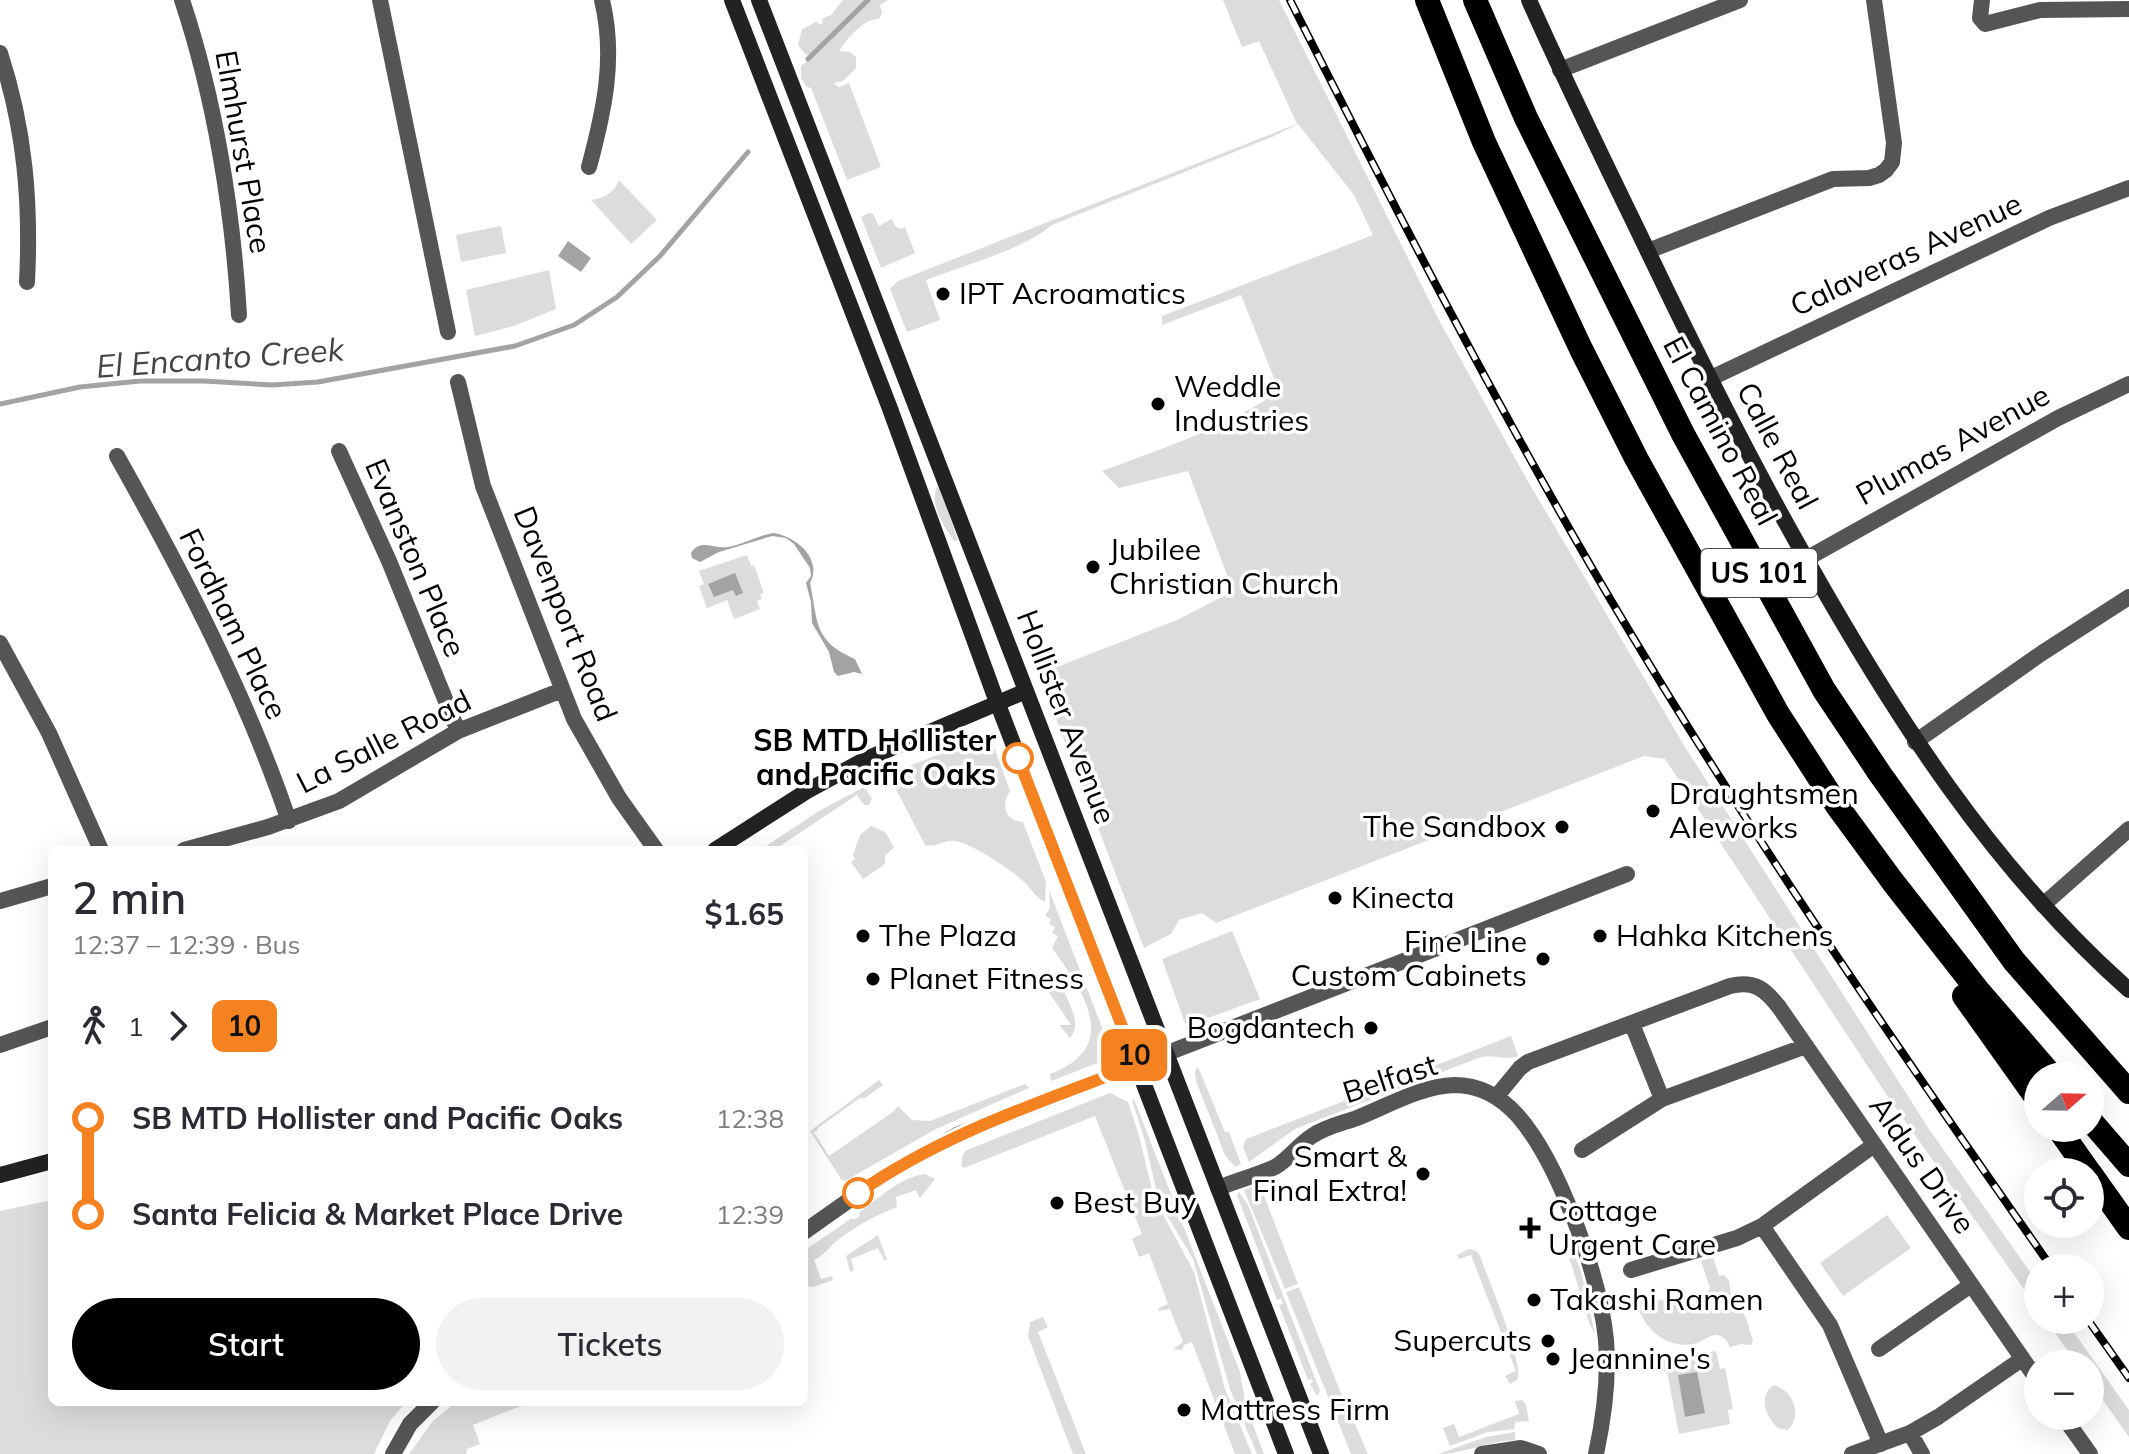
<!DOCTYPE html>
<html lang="en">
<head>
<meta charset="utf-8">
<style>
	body { margin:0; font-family:Mulish,sans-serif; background:#f2f2f3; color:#2b2b33; height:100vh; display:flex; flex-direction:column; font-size:30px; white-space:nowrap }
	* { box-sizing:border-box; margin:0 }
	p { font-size:26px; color:#7c7c81 }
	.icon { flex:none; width:44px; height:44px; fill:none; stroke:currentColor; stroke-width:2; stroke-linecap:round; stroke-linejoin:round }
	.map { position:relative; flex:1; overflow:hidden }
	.side { position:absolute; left:48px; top:846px; width:760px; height:560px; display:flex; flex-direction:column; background:#fff; border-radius:12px; box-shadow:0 8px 32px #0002 }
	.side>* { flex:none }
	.badge { padding:0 16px; border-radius:12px; font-size:28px; line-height:52px }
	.needle { width:52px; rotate:70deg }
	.controls { position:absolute; left:2024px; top:1062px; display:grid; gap:16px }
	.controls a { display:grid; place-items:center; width:80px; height:80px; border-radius:50%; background:#fff; box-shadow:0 8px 32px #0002; font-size:40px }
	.map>.badge { position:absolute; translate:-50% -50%; box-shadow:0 0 0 4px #fff }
	.legs { display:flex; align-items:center; gap:12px; height:88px; padding:0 24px; font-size:26px }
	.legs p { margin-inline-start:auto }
	.overview { display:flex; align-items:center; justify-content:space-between; height:136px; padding:0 24px }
	h1 { font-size:44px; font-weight:600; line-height:60px }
	.cta { display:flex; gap:16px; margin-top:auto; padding:16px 24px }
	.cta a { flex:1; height:92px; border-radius:48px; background:#000; color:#fff; font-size:32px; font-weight:600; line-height:92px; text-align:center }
	.cta a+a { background:#f2f2f3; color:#2b2b33 }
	ul { padding:0 24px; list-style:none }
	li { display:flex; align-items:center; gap:28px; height:96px; font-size:30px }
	li i { display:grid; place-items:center; width:12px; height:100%; margin:0 10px; background:currentColor }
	li i::after { content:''; width:20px; height:20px; margin:-10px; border:6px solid; border-radius:50%; background:#fff }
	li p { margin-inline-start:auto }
	li:first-child i { background:linear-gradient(#0000 50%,currentColor 0) }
	li:last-child i { background:linear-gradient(currentColor 50%,#0000 0) }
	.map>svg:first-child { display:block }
	.green { fill:#dcdcdc }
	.water { fill:#a3a3a3 }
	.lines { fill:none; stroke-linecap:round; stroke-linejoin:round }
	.stream { stroke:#a3a3a3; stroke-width:5 }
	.street { stroke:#555; stroke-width:16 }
	.secondary { stroke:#222; stroke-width:16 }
	.highway { stroke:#000; stroke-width:24 }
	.rail-casing { stroke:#000; stroke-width:8 }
	.rail { stroke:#fff; stroke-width:5; stroke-dasharray:15; stroke-linecap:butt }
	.line-1-casing { stroke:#fff; stroke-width:18 }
	.line-1 { stroke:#f58220; stroke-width:12 }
	.poi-dot { fill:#000; stroke:#fff; stroke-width:3 }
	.stop-1-dot { fill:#fff; stroke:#f58220; stroke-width:4 }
	.labels { text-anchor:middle; stroke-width:7; stroke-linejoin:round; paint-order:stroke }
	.shield { fill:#fff; stroke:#4c4c4c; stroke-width:2 }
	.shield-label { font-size:28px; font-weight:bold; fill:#000 }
	.street-label { font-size:30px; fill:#000; stroke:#fff }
	.poi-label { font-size:30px; fill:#000; stroke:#fff; text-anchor:start }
	.stop-label { font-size:30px; font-weight:bold; fill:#000; stroke:#fff; text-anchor:end }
	.water-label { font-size:32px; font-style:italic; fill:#444; stroke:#fff }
</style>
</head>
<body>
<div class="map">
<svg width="2129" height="1454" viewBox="0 0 2129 1454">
	<rect width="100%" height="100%" fill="#fff"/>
	<path class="green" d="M843,0H888L880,5L882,13L879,19C863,19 848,38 839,51L850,52L856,57V68L843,81L833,83L839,87L849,83L881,167L847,180L811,88L807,87L801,78V66L812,57L805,54L798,45L802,29L816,22L822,25L823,18L831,15Z
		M1223,0H1279L1439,320L1526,478L1685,747L1929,1129L2038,1283V1309L1888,1097L1665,759L1644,756L1216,923L1202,913L1179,920L1171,934L1144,948L1039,674L1177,620L1233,591L1188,471L1119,488L1102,471C1163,448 1225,428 1279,391L1241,295L1162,325V316L1373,235L1354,195L1298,124L1272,137L1052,225C1027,248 959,267 926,280L940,320L907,332L890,289L898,281L1297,124L1259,41L1242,47Z
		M619,180L657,220L631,244L591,200C605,198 614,193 619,180Z
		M869,213L873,214L879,226L892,219L895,226L901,229L905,227L915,253L881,268L861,217Z
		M501,226L506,253L461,262L456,235Z
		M549,270L556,309L514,326L475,336L466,290Z
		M938,485L958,540L954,541C943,525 928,503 938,485Z
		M747,555L751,566L754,565L764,593L760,594L762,599L757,601L760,609L734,619L727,600L707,608L699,586L704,584L699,571Z
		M982,738L991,742L994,747L1010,791C1001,805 1004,820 1023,822L1046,882L1045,902C1035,897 1030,887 1022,880C1010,869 972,844 956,841C945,839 936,848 925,845L888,774Z
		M864,787L872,798L869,805H864L857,795L774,850H760L819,811Z
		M871,826L885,832L894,847L885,856V864L863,879L851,862L855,859L853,855L860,835Z
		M1049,890L1108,1043L1106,1054L1099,1058L1100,1062L1051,1081L1050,1074C1122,1047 1084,992 1052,948L1058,936L1052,933L1055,927L1049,924L1051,919L1045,916L1050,907Z
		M1232,931L1260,999L1186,1026L1162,959Z
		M1060,987L1064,991C1070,1006 1082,1024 1070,1038L1059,1025H1071L1046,988Z
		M1511,1036L1518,1056C1506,1061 1494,1054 1481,1057L1295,1129L1249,1162L1243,1147L1246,1139Z
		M1198,1067L1225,1132H1229L1241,1164L1235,1167L1225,1155L1196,1081L1195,1071Z
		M879,1080L883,1085L865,1098H860L818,1128L816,1132L813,1131L829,1156L893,1112L898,1106L912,1120L930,1121L1025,1084L1029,1088L936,1129L845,1181L841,1179L810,1131Z
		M1110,1093L1128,1102L1139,1136L1154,1198L1194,1272L1225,1389L1252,1454H1235L1192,1342L1184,1345L1182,1350L1173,1349L1183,1342L1170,1309L1158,1311L1159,1308L1168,1304L1149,1253L1139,1257L1132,1239L1142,1234L1095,1116L964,1168L961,1166L963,1154L967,1150Z
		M1134,1099L1240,1372L1246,1406L1264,1454H1257L1230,1389L1193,1259L1162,1207L1156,1189L1145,1141L1132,1100Z
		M925,1174L935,1179L921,1197H919L916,1190L896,1197L897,1207C876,1215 858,1225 839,1239C830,1246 825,1255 814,1260L821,1279L832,1276L833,1280L813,1287L804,1286V1251L852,1218L854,1220L860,1216L859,1213C877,1199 902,1176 925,1174Z
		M1267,1182L1272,1184L1276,1195L1273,1196L1270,1190L1263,1193L1298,1284L1285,1289L1244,1190Z
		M1239,1192L1248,1205L1320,1391L1317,1396L1310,1384L1313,1382L1312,1379L1308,1380L1279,1305L1283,1304L1281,1299L1277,1300L1237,1195Z
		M52,1200V1402H406L390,1421L374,1454H0V1211Z
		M1887,1215L1911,1248L1843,1296L1820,1263Z
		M878,1235L887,1260H884L878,1248L851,1259L854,1270L850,1272L846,1256Z
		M1569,1243L1581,1271L1595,1334L1590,1325L1566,1247Z
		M1469,1249L1477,1251L1480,1256C1488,1280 1525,1363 1517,1380L1510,1384L1505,1376L1516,1371L1471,1255L1459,1259L1457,1255Z
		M1713,1257L1719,1276L1724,1275L1729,1280L1731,1296L1746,1318L1753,1341L1751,1345L1741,1344L1730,1347C1727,1341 1724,1336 1717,1335C1708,1335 1701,1343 1693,1344C1661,1349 1642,1324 1634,1298L1666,1300L1677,1297L1691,1304H1700L1710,1288L1701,1261Z
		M1299,1287L1351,1419L1356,1418L1357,1420L1354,1422L1368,1454H1351L1286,1292Z
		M1043,1317L1048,1327L1038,1332L1086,1454H1073L1028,1336L1030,1322Z
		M2046,1320H2065L2129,1410V1437L2090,1382V1364H2077Z
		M1716,1351L1720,1369L1725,1368L1733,1409L1728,1410L1730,1424L1679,1434L1667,1372L1657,1370L1656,1362Z
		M1774,1385C1793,1390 1803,1415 1788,1430L1778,1428C1766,1417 1757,1396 1774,1385Z
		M1522,1400L1526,1405L1529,1421L1515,1422L1514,1429L1488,1432L1450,1446L1443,1428L1454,1424L1459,1437L1519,1414L1515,1401Z
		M456,1402H519L521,1406L473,1425L480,1444L467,1449L466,1454H409L432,1422Z
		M1515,1432V1440C1488,1441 1464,1454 1438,1454L1486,1437Z"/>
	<path class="water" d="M568,241L591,258L581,272L558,256Z
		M773,533C796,536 823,559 810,583C818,621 813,641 855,659L862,674L854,672L838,676L834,672L829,652L812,623L811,602L806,583L811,576L810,568L794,544L786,538L772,536L719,552L700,562L692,558L691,553C700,538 714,549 728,547C744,544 757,536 773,533Z
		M735,573L743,593L736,596L733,590L714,597L708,584Z
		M1697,1372L1705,1413L1685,1417L1678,1375Z"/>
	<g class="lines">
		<path class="stream" d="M808,59L868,0
			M0,404L80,387L140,381H204L272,385L318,382L515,346L574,325L617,297L660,256L748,152"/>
		<path class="street" d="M182,0C215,99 233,212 239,315
			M380,0L448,332
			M1982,0L1980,18L1985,24L2040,10L2129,9
			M0,53C25,129 31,203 27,282
			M1560,70L1740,0
			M589,167C604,111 616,58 602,0
			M1648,251L1833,179L1869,178L1879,175L1886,170L1892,162L1894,143L1874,0
			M1709,379L2049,218L2129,188
			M458,382L483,486L574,719L619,798L656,850
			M339,451L389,561L458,731
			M117,456C182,572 246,694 289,821
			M1806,559L2058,418L2129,384
			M0,643L49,733L101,850
			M1915,742L2042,653L2129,597
			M184,850L268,827L339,801L458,731L562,690
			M0,901L52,886
			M2043,905L2129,829
			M1632,1024L1662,1099
			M0,1045L52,1027
			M1496,1097L1520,1068L1528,1062L1730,986C1754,980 1765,989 1779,1007L2038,1381
			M1582,1150L1662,1099L1806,1046
			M1218,1188C1236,1181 1257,1175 1275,1167C1289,1159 1299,1144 1312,1136C1325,1127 1343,1123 1357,1118C1387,1106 1422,1086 1454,1085C1480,1085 1501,1097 1518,1116C1559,1163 1600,1277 1606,1340C1609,1377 1604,1417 1596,1454
			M1762,1226L1830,1325L1881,1444
			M804,1232L886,1174L957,1135L1627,874
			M1631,1270L1737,1238L1762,1226L1874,1145
			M1879,1349L1971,1285
			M2063,1416L2090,1454
			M1910,1433L1922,1454
			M393,1454L410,1424L432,1402
			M1482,1454L1521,1448L1539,1454
			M1852,1454L1910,1433L1938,1417L2022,1359"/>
		<path class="secondary" d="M732,0L889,406L994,694L1286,1454
			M759,0L1321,1454
			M1529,0C1572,97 1620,193 1666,289C1710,380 1755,469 1805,557C1894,715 1992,869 2129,990
			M715,850L807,791L866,759L1026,691
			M0,1175L52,1161"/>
		<path class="highway" d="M1427,0L1484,142L1581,349L1636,458L1778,714L1838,807L1893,882L1976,988L2052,1076
			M1475,0L1526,118L1683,434L1824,690L1880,774L2014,961L2129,1092
			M1964,996L2038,1100
			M2090,1120L2129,1165
			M2058,1128L2089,1172
			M2090,1173L2129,1228"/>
		<defs>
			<path id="rail" d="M1290,0C1376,171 1463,341 1557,507C1706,771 1878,1020 2052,1268
				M2088,1320L2129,1378"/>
		</defs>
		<use href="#rail" class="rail-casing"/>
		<use href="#rail" class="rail"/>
	</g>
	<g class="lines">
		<defs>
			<path id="line-1" d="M858,1193C944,1133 1041,1102 1137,1065L1018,758"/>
		</defs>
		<use href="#line-1" class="line-1-casing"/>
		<use href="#line-1" class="line-1"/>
	</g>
	<g class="poi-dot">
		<circle cx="943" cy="294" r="8"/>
		<circle cx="1158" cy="404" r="8"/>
		<circle cx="1093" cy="567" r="8"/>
		<circle cx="1653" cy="811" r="8"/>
		<circle cx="1562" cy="827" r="8"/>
		<circle cx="1335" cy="898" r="8"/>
		<circle cx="863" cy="936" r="8"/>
		<circle cx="1600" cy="936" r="8"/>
		<circle cx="1543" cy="959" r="8"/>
		<circle cx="873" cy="979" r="8"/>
		<circle cx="1371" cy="1028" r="8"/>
		<circle cx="1423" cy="1174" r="8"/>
		<circle cx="1057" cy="1203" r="8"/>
		<path d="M1526 1216h8v8h8v8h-8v8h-8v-8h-8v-8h8z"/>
		<circle cx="1534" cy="1300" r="8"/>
		<circle cx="1548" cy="1341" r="8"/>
		<circle cx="1553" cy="1359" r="8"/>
		<circle cx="1184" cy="1410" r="8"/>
	</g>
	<g class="stop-1-dot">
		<circle cx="1018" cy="758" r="14"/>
		<circle cx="858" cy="1193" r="14"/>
	</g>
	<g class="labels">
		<rect class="shield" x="1701" y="549" width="116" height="48" rx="6"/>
		<g class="shield-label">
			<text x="1759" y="583">US 101</text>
		</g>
		<g class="street-label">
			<text transform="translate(243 152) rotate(80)" y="10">Elmhurst Place</text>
			<text transform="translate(1906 255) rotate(-25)" y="10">Calaveras Avenue</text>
			<text transform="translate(1720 431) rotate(62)" y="10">El Camino Real</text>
			<text transform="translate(1953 445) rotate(-29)" y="10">Plumas Avenue</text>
			<text transform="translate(1777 446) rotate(62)" y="10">Calle Real</text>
			<text transform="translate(415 558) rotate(67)" y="10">Evanston Place</text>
			<text transform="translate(565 614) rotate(68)" y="10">Davenport Road</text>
			<text transform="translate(233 624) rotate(64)" y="10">Fordham Place</text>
			<text transform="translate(1066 717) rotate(69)" y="10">Hollister Avenue</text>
			<text transform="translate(384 742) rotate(-27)" y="10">La Salle Road</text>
			<text transform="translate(1390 1079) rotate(-18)" y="10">Belfast</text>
			<text transform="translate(1922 1165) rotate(55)" y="10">Aldus Drive</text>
		</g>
		<g class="poi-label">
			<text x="959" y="304">IPT Acroamatics</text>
			<text x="1174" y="397">Weddle<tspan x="1174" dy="34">Industries</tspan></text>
			<text x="1109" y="560">Jubilee<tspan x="1109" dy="34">Christian Church</tspan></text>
			<text x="1669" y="804">Draughtsmen<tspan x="1669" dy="34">Aleworks</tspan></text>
			<text x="1546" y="837" text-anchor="end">The Sandbox</text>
			<text x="1351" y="908">Kinecta</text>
			<text x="879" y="946">The Plaza</text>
			<text x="1616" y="946">Hahka Kitchens</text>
			<text x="1527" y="952" text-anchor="end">Fine Line<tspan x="1527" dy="34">Custom Cabinets</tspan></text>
			<text x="889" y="989">Planet Fitness</text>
			<text x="1355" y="1038" text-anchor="end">Bogdantech</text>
			<text x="1407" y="1167" text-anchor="end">Smart &amp;<tspan x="1407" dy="34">Final Extra!</tspan></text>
			<text x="1073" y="1213">Best Buy</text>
			<text x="1548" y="1221">Cottage<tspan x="1548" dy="34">Urgent Care</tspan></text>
			<text x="1550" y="1310">Takashi Ramen</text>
			<text x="1532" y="1351" text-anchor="end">Supercuts</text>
			<text x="1569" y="1369">Jeannine's</text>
			<text x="1200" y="1420">Mattress Firm</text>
		</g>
		<g class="stop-label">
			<text x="996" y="751">SB MTD Hollister<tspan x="996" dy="34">and Pacific Oaks</tspan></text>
		</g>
		<g class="water-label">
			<text transform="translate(220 358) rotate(-4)" y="11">El Encanto Creek</text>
		</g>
	</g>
</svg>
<div class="controls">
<a><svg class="needle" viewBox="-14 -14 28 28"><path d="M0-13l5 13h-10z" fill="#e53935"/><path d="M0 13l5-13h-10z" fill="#7c7c81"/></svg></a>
<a><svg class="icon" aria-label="locate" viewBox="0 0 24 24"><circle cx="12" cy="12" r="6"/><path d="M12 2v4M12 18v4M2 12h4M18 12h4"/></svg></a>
<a>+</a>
<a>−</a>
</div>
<b class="badge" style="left:1134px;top:1055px;background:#f58220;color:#111">10</b>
<section class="side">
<div class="overview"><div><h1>2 min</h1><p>12:37 – 12:39 · Bus</p></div><b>$1.65</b></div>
<div class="legs"><svg class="icon" aria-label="walk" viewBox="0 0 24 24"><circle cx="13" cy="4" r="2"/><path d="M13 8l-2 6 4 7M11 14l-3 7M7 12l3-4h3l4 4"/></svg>1<svg class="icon" aria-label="forward" viewBox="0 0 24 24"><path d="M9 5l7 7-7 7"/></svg><b class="badge" style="background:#f58220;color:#111">10</b></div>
<ul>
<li><i style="color:#f58220"></i><b>SB MTD Hollister and Pacific Oaks</b><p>12:38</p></li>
<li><i style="color:#f58220"></i><b>Santa Felicia &amp; Market Place Drive</b><p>12:39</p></li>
</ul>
<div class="cta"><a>Start</a><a>Tickets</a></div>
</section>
</div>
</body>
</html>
